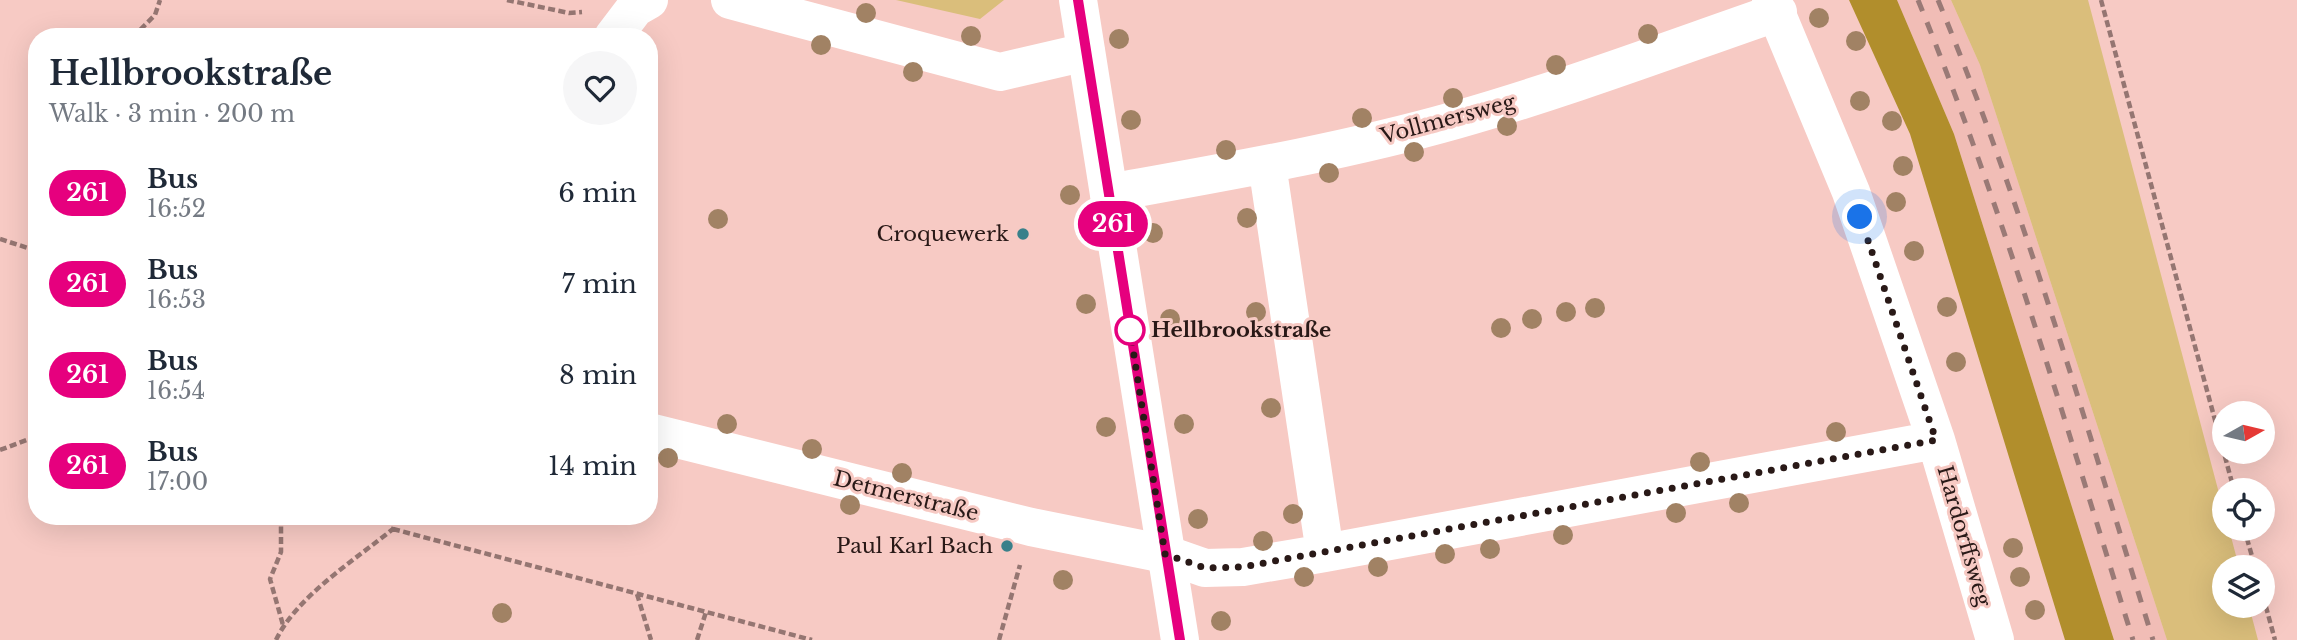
<!DOCTYPE html>
<html lang="en">
<head>
<meta charset="utf-8">
<style>
	body { margin:0; font-family:"Libre Baskerville",serif; background:#f6f6f7; color:#1f2937; height:100vh; display:flex; flex-direction:column; font-size:26px; white-space:nowrap }
	* { box-sizing:border-box; margin:0 }
	p { font-size:23px; color:#747a83 }
	.icon { flex:none; width:38px; height:38px; fill:none; stroke:currentColor; stroke-width:2; stroke-linecap:round; stroke-linejoin:round }
	.map { position:relative; flex:1; overflow:hidden }
	.sheet { position:absolute; left:28px; top:28px; width:630px; height:497px; display:flex; flex-direction:column; background:#fff; border-radius:28px; box-shadow:0 7px 28px #0002 }
	.sheet>* { flex:none }
	.badge { padding:0 14px; border-radius:23px; font-size:24px; line-height:46px }
	.needle { width:46px; rotate:82deg }
	.controls { position:absolute; left:2212px; top:401px; display:grid; gap:14px }
	.controls a { display:grid; place-items:center; width:63px; height:63px; border-radius:50%; background:#fff; box-shadow:0 7px 28px #0002; font-size:35px }
	.you { position:absolute; width:35px; height:35px; margin:-18px; border:5px solid #fff; border-radius:50%; background:#1a73e8; box-shadow:0 0 0 10px #1a73e833 }
	.map>.badge { position:absolute; translate:-50% -50%; box-shadow:0 0 0 4px #fff }
	.round { display:grid; place-items:center; flex:none; width:74px; height:74px; border-radius:37px; background:#f6f6f7 }
	.headline { display:flex; align-items:center; justify-content:space-between; height:119px; padding:0 21px }
	h1 { font-size:33px; font-weight:800; line-height:52px }
	ul { padding:0; list-style:none }
	li { display:flex; align-items:center; gap:21px; height:91px; padding:0 21px }
	li div { flex:1 }
	li b { display:block; font-size:26px }
	li em { font-style:normal }
	li .badge { min-width:77px; font-weight:700; text-align:center }
	.map>svg:first-child { display:block }
	.built { fill:#f1bdb6 }
	.green { fill:#dabe7b }
	.forest { fill:#b18e2c }
	.lines { fill:none; stroke-linecap:round; stroke-linejoin:round }
	.path { stroke:#957672; stroke-width:4.5; stroke-dasharray:7 3.5; stroke-linecap:butt }
	.minor { stroke:#fff; stroke-width:38 }
	.tertiary { stroke:#fff; stroke-width:38 }
	.rail { stroke:#9a7a76; stroke-width:5; stroke-dasharray:12 12; stroke-linecap:butt }
	.tree { fill:#a18264 }
	.line-casing { stroke:#fff; stroke-width:16 }
	.line { stroke:#e6007e; stroke-width:10 }
	.walk { stroke:#291917; stroke-width:7; stroke-dasharray:0 12.6 }
	.poi-dot { fill:#39808a; stroke:#f7cac4; stroke-width:2.5 }
	.stop-dot { fill:#fff; stroke:#e6007e; stroke-width:3.5 }
	.labels { text-anchor:middle; stroke-width:6; stroke-linejoin:round; paint-order:stroke }
	.street-label { font-size:21px; fill:#291917; stroke:#f7cac4 }
	.poi-label { font-size:21px; fill:#291917; stroke:#f7cac4; text-anchor:end }
	.stop-label { font-size:21px; font-weight:bold; fill:#291917; stroke:#f7cac4; text-anchor:start }
</style>
</head>
<body>
<div class="map">
<svg width="2297" height="640" viewBox="0 0 2297 640">
	<rect width="100%" height="100%" fill="#f7cac4"/>
	<path class="built" d="M1897,0H1951L1980,65L2167,640H2114L1954,134Z"/>
	<path class="green" d="M896,0H1004L980,19Z
		M1951,0H2088L2224,512V528L2229,529L2239,567H2224V606H2249L2258,640H2167L1980,65Z"/>
	<path class="forest" d="M1849,0H1897L1954,134L2114,640H2065L1910,134Z"/>
	<g class="lines">
		<path class="path" d="M507,0L569,13L582,12
			M2101,0L2234,490
			M133,37L155,15L160,0
			M0,239L37,251
			M0,450L37,436
			M281,516V552L270,579L283,625
			M2244,528L2255,567
			M393,529L812,640
			M637,594L651,640
			M2263,596L2275,640
			M276,640C296,597 356,559 393,529L399,516
			M697,640L706,612
			M999,640L1020,565"/>
		<path class="minor" d="M730,0L1000,72L1086,52
			M1771,0L1851,192L1936,440L1995,640
			M613,37L635,8L649,0
			M1267,164L1325,553
			M1109,193C1225,172 1343,152 1456,120C1565,89 1671,49 1778,12
			M649,432L1031,527L1165,554L1205,568L1243,567L1325,553L1936,440"/>
		<path class="tertiary" d="M1078,0L1180,640"/>
		<path class="rail" d="M1918,0C2003,209 2066,425 2133,640
			M1938,0C2024,208 2086,425 2153,640"/>
	</g>
	<g class="tree">
		<circle cx="866" cy="13" r="10"/>
		<circle cx="1819" cy="18" r="10"/>
		<circle cx="1648" cy="34" r="10"/>
		<circle cx="971" cy="36" r="10"/>
		<circle cx="1119" cy="39" r="10"/>
		<circle cx="1856" cy="41" r="10"/>
		<circle cx="821" cy="45" r="10"/>
		<circle cx="1556" cy="65" r="10"/>
		<circle cx="913" cy="72" r="10"/>
		<circle cx="1453" cy="98" r="10"/>
		<circle cx="1860" cy="101" r="10"/>
		<circle cx="1362" cy="118" r="10"/>
		<circle cx="1131" cy="120" r="10"/>
		<circle cx="1892" cy="121" r="10"/>
		<circle cx="1507" cy="126" r="10"/>
		<circle cx="1226" cy="150" r="10"/>
		<circle cx="1414" cy="152" r="10"/>
		<circle cx="1903" cy="166" r="10"/>
		<circle cx="1329" cy="173" r="10"/>
		<circle cx="1070" cy="195" r="10"/>
		<circle cx="1896" cy="202" r="10"/>
		<circle cx="1247" cy="218" r="10"/>
		<circle cx="718" cy="219" r="10"/>
		<circle cx="1153" cy="233" r="10"/>
		<circle cx="1914" cy="251" r="10"/>
		<circle cx="1086" cy="304" r="10"/>
		<circle cx="1947" cy="307" r="10"/>
		<circle cx="1595" cy="308" r="10"/>
		<circle cx="1256" cy="312" r="10"/>
		<circle cx="1566" cy="312" r="10"/>
		<circle cx="1170" cy="319" r="10"/>
		<circle cx="1532" cy="319" r="10"/>
		<circle cx="1501" cy="328" r="10"/>
		<circle cx="1956" cy="362" r="10"/>
		<circle cx="1271" cy="408" r="10"/>
		<circle cx="727" cy="424" r="10"/>
		<circle cx="1184" cy="424" r="10"/>
		<circle cx="1106" cy="427" r="10"/>
		<circle cx="1836" cy="432" r="10"/>
		<circle cx="812" cy="449" r="10"/>
		<circle cx="668" cy="458" r="10"/>
		<circle cx="1700" cy="462" r="10"/>
		<circle cx="902" cy="473" r="10"/>
		<circle cx="1739" cy="503" r="10"/>
		<circle cx="850" cy="505" r="10"/>
		<circle cx="1676" cy="513" r="10"/>
		<circle cx="1293" cy="514" r="10"/>
		<circle cx="1198" cy="519" r="10"/>
		<circle cx="1563" cy="535" r="10"/>
		<circle cx="1263" cy="541" r="10"/>
		<circle cx="2013" cy="548" r="10"/>
		<circle cx="1490" cy="549" r="10"/>
		<circle cx="1445" cy="554" r="10"/>
		<circle cx="1378" cy="567" r="10"/>
		<circle cx="1304" cy="577" r="10"/>
		<circle cx="2020" cy="577" r="10"/>
		<circle cx="1063" cy="580" r="10"/>
		<circle cx="2035" cy="610" r="10"/>
		<circle cx="502" cy="613" r="10"/>
		<circle cx="1221" cy="621" r="10"/>
	</g>
	<g class="lines">
		<defs>
			<path id="line" d="M1078,0L1180,640"/>
		</defs>
		<use href="#line" class="line-casing"/>
		<use href="#line" class="line"/>
		<path class="walk" d="M1130,330L1165,554L1205,568L1242,567L1936,440L1860,217"/>
	</g>
	<g class="poi-dot">
		<circle cx="1023" cy="234" r="7"/>
		<circle cx="1007" cy="546" r="7"/>
	</g>
	<circle class="stop-dot" cx="1130" cy="330" r="14"/>
	<g class="labels">
		<g class="street-label">
			<text transform="translate(1448 119) rotate(-15)" y="7">Vollmersweg</text>
			<text transform="translate(906 496) rotate(14)" y="7">Detmerstraße</text>
			<text transform="translate(1964 536) rotate(74)" y="7">Hardorffsweg</text>
		</g>
		<g class="poi-label">
			<text x="1009" y="241">Croquewerk</text>
			<text x="993" y="553">Paul Karl Bach</text>
		</g>
		<g class="stop-label">
			<text x="1151" y="337">Hellbrookstraße</text>
		</g>
	</g>
</svg>
<div class="controls">
<a><svg class="needle" viewBox="-14 -14 28 28"><path d="M0-13l5 13h-10z" fill="#e53935"/><path d="M0 13l5-13h-10z" fill="#747a83"/></svg></a>
<a><svg class="icon" aria-label="locate" viewBox="0 0 24 24"><circle cx="12" cy="12" r="6"/><path d="M12 2v4M12 18v4M2 12h4M18 12h4"/></svg></a>
<a><svg class="icon" aria-label="layers" viewBox="0 0 24 24"><path d="M12 4l9 5-9 5-9-5zM3 14l9 5 9-5"/></svg></a>
</div>
<div class="you" style="left:1860px;top:217px"></div>
<b class="badge" style="left:1113px;top:224px;background:#e6007e;color:#fff">261</b>
<section class="sheet">
<div class="headline"><div><h1>Hellbrookstraße</h1><p>Walk · 3 min · 200 m</p></div><a class="round"><svg class="icon" aria-label="heart" viewBox="0 0 24 24"><path d="M12 20l-8-8c-3-5 5-10 8-4 3-6 11-1 8 4z"/></svg></a></div>
<ul>
<li><span class="badge" style="background:#e6007e;color:#fff">261</span><div><b>Bus</b><p>16:52</p></div><em>6 min</em></li>
<li><span class="badge" style="background:#e6007e;color:#fff">261</span><div><b>Bus</b><p>16:53</p></div><em>7 min</em></li>
<li><span class="badge" style="background:#e6007e;color:#fff">261</span><div><b>Bus</b><p>16:54</p></div><em>8 min</em></li>
<li><span class="badge" style="background:#e6007e;color:#fff">261</span><div><b>Bus</b><p>17:00</p></div><em>14 min</em></li>
</ul>
</section>
</div>
</body>
</html>
